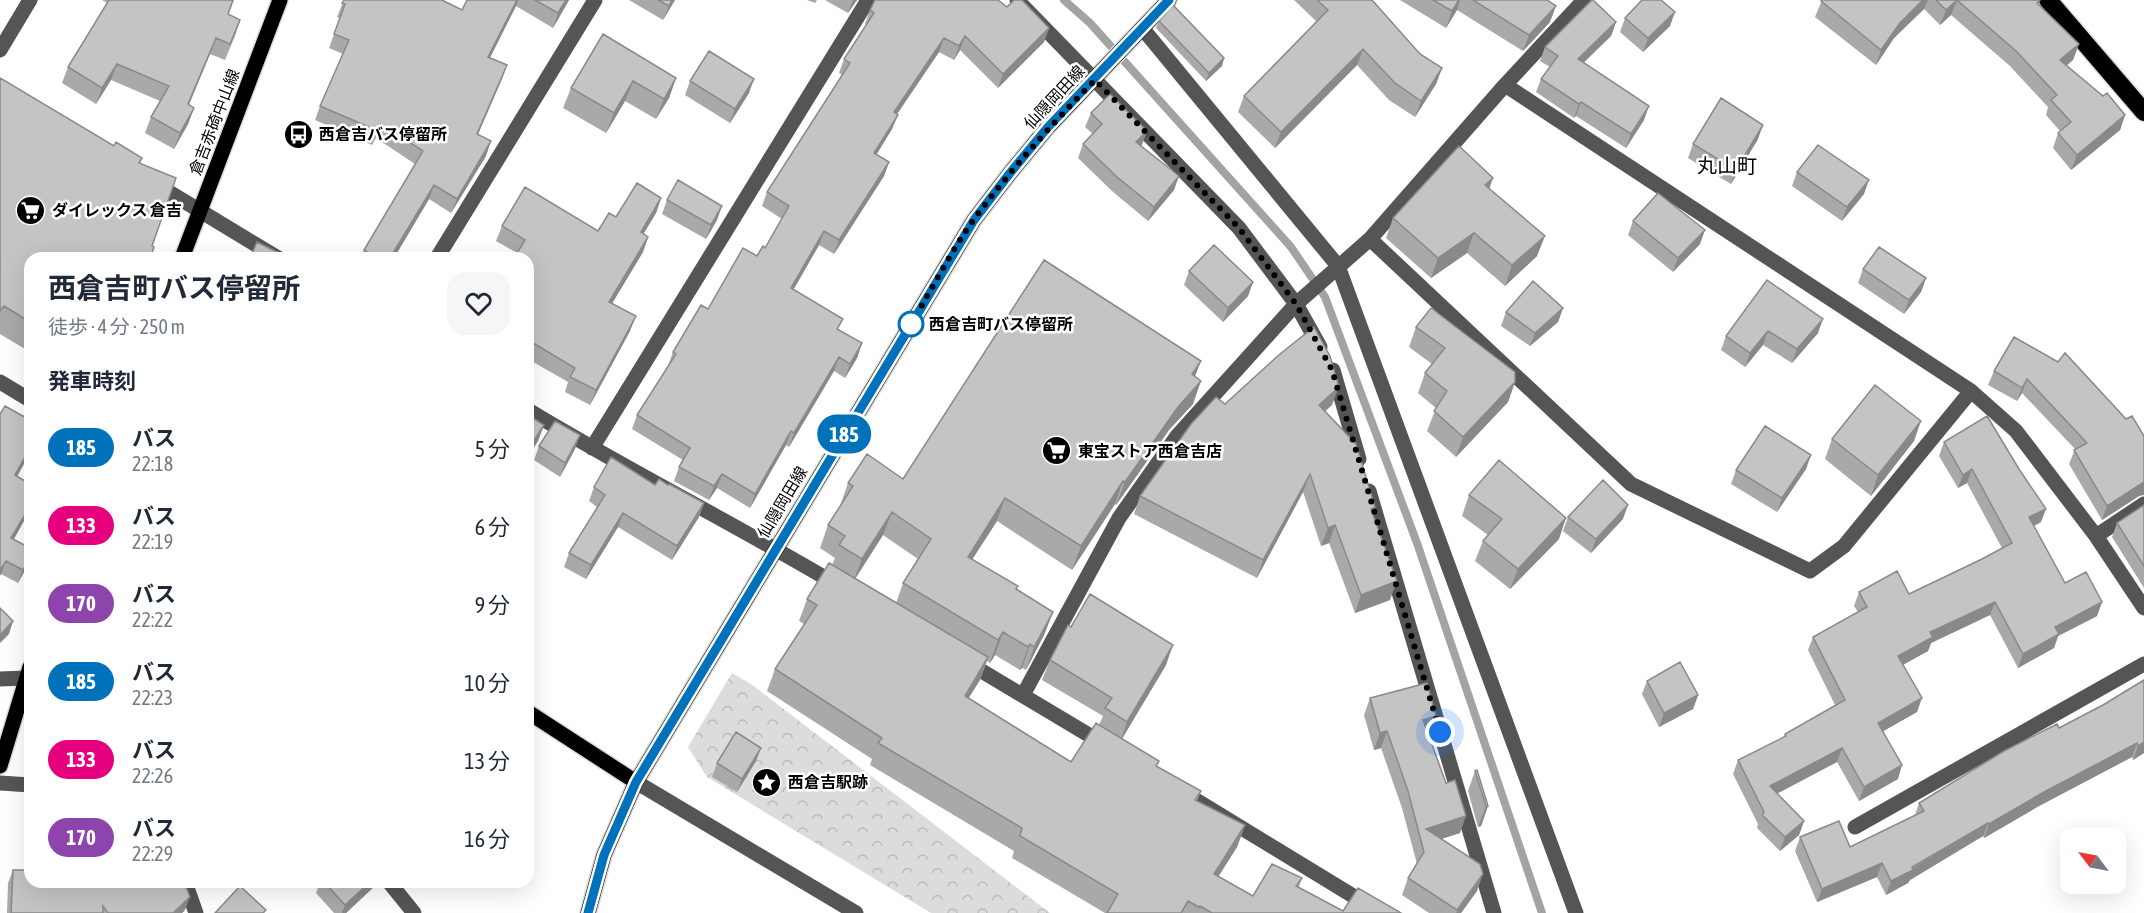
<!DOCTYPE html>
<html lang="ja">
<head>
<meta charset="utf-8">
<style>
	body { margin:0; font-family:"Asap Condensed","Noto Sans JP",sans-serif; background:#f6f6f7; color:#1f2937; height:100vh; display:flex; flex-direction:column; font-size:22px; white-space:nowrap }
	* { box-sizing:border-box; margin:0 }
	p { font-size:20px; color:#747a83 }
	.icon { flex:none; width:33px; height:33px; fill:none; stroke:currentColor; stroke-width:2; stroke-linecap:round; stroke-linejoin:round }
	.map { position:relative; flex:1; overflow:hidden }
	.drawer { position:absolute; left:24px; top:252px; width:510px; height:636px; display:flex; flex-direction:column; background:#fff; border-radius:18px; box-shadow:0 6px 24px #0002 }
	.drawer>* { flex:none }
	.badge { padding:0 12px; border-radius:20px; font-size:21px; line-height:39px }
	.needle { width:39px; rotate:302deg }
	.tools { position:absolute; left:2060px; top:828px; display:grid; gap:12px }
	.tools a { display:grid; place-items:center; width:66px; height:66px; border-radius:12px; background:#fff; box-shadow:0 6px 24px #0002; font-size:30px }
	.you { position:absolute; width:30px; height:30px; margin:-15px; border:4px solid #fff; border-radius:50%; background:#1a73e8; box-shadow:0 0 0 9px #1a73e833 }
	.map>.badge { position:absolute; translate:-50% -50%; box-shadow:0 0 0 3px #fff }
	h2 { padding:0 24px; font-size:22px; line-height:54px }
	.round { display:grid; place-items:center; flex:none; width:63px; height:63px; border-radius:18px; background:#f6f6f7 }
	.head { display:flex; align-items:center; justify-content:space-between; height:102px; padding:0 24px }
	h1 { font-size:28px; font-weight:700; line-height:45px }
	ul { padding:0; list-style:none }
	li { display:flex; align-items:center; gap:18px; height:78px; padding:0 24px }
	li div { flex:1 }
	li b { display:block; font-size:22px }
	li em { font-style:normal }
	li .badge { min-width:66px; font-weight:700; text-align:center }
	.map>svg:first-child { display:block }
	.forest { fill:url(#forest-crowns) }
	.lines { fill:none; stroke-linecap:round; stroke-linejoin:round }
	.stream { stroke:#a3a3a3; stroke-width:8 }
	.major-casing { stroke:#dbdbdb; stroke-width:18 }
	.highway-casing { stroke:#dbdbdb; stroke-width:21 }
	.minor { stroke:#555; stroke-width:15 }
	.major { stroke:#000; stroke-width:15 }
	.highway { stroke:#000; stroke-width:18 }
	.wall { fill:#a9a9a9; fill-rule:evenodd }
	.shaded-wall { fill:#898989 }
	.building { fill:#c4c4c4; stroke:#898989; stroke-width:1.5 }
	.line-casing { stroke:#fff; stroke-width:14 }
	.line { stroke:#0072bc; stroke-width:9 }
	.walk { stroke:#000; stroke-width:6; stroke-dasharray:0 10.8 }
	.stop-dot { fill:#fff; stroke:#0072bc; stroke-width:3 }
	.labels { text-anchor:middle; stroke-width:5; stroke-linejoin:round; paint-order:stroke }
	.street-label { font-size:16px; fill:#000; stroke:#fff }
	.poi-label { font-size:16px; font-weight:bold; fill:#000; stroke:#fff; text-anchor:start }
	.stop-label { font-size:16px; font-weight:bold; fill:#000; stroke:#fff; text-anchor:start }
	.quarter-label { font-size:20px; fill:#000; stroke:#fff }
</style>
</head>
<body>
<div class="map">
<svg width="2144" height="913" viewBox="0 0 2144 913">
	<defs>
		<pattern id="forest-crowns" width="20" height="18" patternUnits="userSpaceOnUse" patternTransform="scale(1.5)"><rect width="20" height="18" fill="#dcdcdc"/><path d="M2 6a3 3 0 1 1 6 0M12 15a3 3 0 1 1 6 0" fill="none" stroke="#bbb"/></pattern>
	</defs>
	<rect width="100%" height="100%" fill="#fff"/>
	<path class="forest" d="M732,673L751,684L1050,913H931L707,777L688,747Z"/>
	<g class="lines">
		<path class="stream" d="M1064,0L1090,23L1291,247L1325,297L1417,543L1542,913"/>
		<defs>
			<path id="major" d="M182,258L280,0
				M528,712L636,782
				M0,766L30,667
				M588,913L604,855L636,782L974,220L1010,173L1048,127L1169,0"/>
			<path id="highway" d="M2048,0L2144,112"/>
		</defs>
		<use href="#major" class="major-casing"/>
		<use href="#highway" class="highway-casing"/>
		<path class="minor" d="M1017,0L1239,228L1296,304L1320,347
			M1143,29L1338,266L1576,913
			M0,50L30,0
			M1505,85L1971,391
			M154,183L278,258
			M1370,239L1631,484L1810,571L1844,546L1971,391L2016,431L2096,536L2144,608
			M437,258L595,0
			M1333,370L1359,459
			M0,382L30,400
			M528,410C630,472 737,525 839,586
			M592,448L868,0
			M1369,491L1494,913
			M2096,536L2144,504
			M965,661L1104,744
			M0,679L26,678
			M1023,695L1119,518L1177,436L1296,304L1370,239L1505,85L1584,0
			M636,782L856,913
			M0,783L30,785
			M1181,791L1381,913
			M1855,827L2144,664
			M185,882L196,913
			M389,882L414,913"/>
		<use href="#major" class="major"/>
		<use href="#highway" class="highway"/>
	</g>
	<path class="wall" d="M102,0H234L228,15L240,20L235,36L225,60L210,54L189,105L194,108L188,124L174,149L145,133L151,117L160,101L111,80L96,104L62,83L68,67L107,3Z
		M344,0L462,10L467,0H569L553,28L516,6L490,58L507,65L478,134L486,156L451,213L429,199L394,258H360L364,250L415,164L376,138L372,145L315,120L320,106L343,54L329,48L340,18L337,17Z
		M629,0H675L663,20Z
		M807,0H817L815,3Z
		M825,0H857L848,13Z
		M1294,0H1372L1420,54L1442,68L1436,84L1415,117L1389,100L1357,65L1275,148L1238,112L1244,96L1317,22Z
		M1400,0H1547L1550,22L1523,51L1457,10L1446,28Z
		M1822,0H2040L2038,4L2079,44L2073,60L2066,65L2125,115L2120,130L2071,170L2053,148L2058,133L2060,131L2046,115L2048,107L2010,66L1951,15L1940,25L1924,9L1894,38L1876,65L1815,17Z
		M1007,7L1049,28L1044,42L998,88L960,50L954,60L939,52L897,114L892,129L876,154L889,162L884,176L834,254L819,245L794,289L839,330L862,343L857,358L845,378L834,371L789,447L786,445L750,508L717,488L709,500L674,481L679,467L683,460L632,429L637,415L668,366L673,352L708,309L765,248L782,219L762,206L767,192L842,75L839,73L844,59L866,25L865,24L870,10Z
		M1625,18L1670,26L1643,52L1620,32Z
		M1159,21L1224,58L1222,66L1206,81L1156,28Z
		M1616,22L1611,36L1584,62L1644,120L1626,148L1576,116L1574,118L1536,92L1541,79L1550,67L1540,61L1545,47Z
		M603,34L676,78L669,98L656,119L625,101L606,133L563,108L571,88Z
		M0,78L114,146L142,158L140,164L152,246L154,247L150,258H30V352L0,334Z
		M690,81L749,93L730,123L685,95Z
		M1091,113L1147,131L1141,145L1174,190L1148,221L1112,191L1078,158L1083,144L1093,134L1085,127Z
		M1758,139L1731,184L1688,158L1693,144Z
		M1797,172L1864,194L1842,221L1792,186Z
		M1489,188L1537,256L1505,286L1467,253L1431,278L1386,238L1393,218Z
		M661,198L656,213L643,234L648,237L643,252L612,303L630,331L590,405L565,392L568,382L528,359V258L517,253L496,241L502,226L598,231L616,217Z
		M667,200L717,220L706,239L662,214Z
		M1633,221L1700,244L1673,272L1628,235Z
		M1863,269L1926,278L1921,292L1904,314L1858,283Z
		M1189,271L1253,282L1248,296L1223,322L1184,285Z
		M1767,280L1818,333L1792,363L1763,345L1745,367L1721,350L1726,336Z
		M1563,308L1558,322L1530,346L1501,326L1506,312Z
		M1416,327L1515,382L1508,402L1456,457L1427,431L1436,408L1418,393L1425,373L1432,364L1409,347Z
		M2014,337L2139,496L2102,520L2069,464L2075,449L2022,393L2017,401L1988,385L1994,371Z
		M1195,377L1193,404L1169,430L1116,505L1115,504L1072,570L997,521L972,559L1017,589L1053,612L1044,635L1026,670L1022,668L1020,670L995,655L990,663L987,661L980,680L968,699L1071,762L1099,725L1103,716L1042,680L1050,660L1166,665L1122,739L1159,761L1157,766L1201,791L1197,801L1245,825L1237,847L1218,877L1253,896L1302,878L1299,887L1343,911L1401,913H1105L1012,858L1014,851L870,765L872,759L767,691L775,669L804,624L799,621L807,599L832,565L835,558L820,548L828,525L840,506L848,483L903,479ZM883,535L918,559L903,583L896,603L855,579Z
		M1225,404L1332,405L1325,411L1375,507L1372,514L1390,600L1355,613L1329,543L1321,546L1303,492L1257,578L1134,514L1140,496Z
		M0,414L30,420V453L17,477L30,484V510L14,539L29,563L18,583L1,574Z
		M1832,439L1914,441L1871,496L1825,459Z
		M1944,442L2041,522L2034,526L2065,583L2102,602L2097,616L2058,636L2054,648L2018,668L1990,615L1931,643L1928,651L1903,665L1917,712L1883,731L1898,779L1859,801L1837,762L1777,793L1804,821L1799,835L1780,851L1757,828L1758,824L1733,774L1738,760L1783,738L1785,734L1835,705L1808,650L1813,637L1858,612L1854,606L1859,592L1909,594L1982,559L2002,548L1967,483L1958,488L1939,456Z
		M539,446L575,449L560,477L534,460Z
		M1806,469L1777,512L1731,484L1736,470Z
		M668,485L704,503L699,517L672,560L618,527L586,579L564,567L569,553L597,507L589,501L594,487Z
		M1469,495L1559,539L1510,589L1475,561L1483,541L1488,535L1462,516Z
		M2144,505V588L2112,537L2117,523Z
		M1568,517L1623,519L1591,553L1563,531Z
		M2144,680V753L2133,760L2132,757L2039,806L1984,838L1983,836L1910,880L1908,883L1886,895L1877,877L1817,902L1795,851L1800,837L1850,847L1915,815L1919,803L2059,728L2103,705Z
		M1647,681L1698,695L1693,709L1659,727L1642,694Z
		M1370,698L1436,716L1430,733L1428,734L1460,833L1441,839L1477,891L1461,913H1429L1402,895L1408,878L1417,864L1402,808L1381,748L1374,750L1364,715Z
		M756,761L737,792L712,777L717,763Z
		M1475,771L1488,806L1481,826L1478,827L1468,791Z
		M13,870L185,910L182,913H7L8,883Z
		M320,882H378L377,884L346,913H334L316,893Z"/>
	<path class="shaded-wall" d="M517,0H518L516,6L483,71L488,57Z
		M566,0H569L553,28L558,13Z
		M672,0H675L663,20L669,6Z
		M853,0H857L848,13Z
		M1459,0H1460L1457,10L1446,28L1452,11Z
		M1923,0H1928L1924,9L1894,38L1876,65L1881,50L1900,23Z
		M1957,0L1951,15L1940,25L1946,10Z
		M1556,6L1550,22L1523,51L1529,35Z
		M1675,12L1670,26L1643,52L1648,38Z
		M1616,22L1611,36L1573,73L1578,59Z
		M1049,28L1044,42L998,88L1003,74Z
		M965,36L960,50L954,60L959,46Z
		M216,38L210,54L182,120L188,104Z
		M944,38L939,52L889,126L894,112Z
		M2079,44L2073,60L2055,76L2060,60Z
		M1363,49L1357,65L1275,148L1281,132Z
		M1224,58L1222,66L1206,81L1209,73Z
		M117,64L111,80L96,104L102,88Z
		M507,65L502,79L472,148L477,134Z
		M1442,68L1436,84L1415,117L1421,101Z
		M676,78L669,98L656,119L664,99Z
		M754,79L749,93L730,123L735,109Z
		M633,81L625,101L606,133L614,113Z
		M1581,102L1576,116L1574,118L1579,104Z
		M1649,106L1644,120L1626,148L1631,134Z
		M194,108L188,124L174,149L180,133Z
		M898,115L892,129L869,167L874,153Z
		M2125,115L2120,130L2071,170L2077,155Z
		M1763,125L1758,139L1731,184L1736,170Z
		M1147,131L1142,145L1131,155L1136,142Z
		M491,141L486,156L451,213L457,199Z
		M889,162L884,176L834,254L839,240Z
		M1179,176L1174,190L1148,221L1154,207Z
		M1493,178L1486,198L1485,185Z
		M1869,180L1864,194L1842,221L1847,207Z
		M434,185L429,199L394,258H390Z
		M661,198L656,213L635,248L641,232Z
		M722,206L717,220L706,239L711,225Z
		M1705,230L1700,244L1673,272L1678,258Z
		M824,231L819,245L786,302L791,288Z
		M1474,233L1467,253L1431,278L1438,258Z
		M1545,236L1537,256L1505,286L1512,265Z
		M648,237L643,252L604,317L609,302Z
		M1926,278L1921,292L1904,314L1909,300Z
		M1253,282L1248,296L1223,322L1228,308Z
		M1563,308L1558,322L1530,346L1535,333Z
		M636,316L630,331L590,405L596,390Z
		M1823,319L1818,333L1792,363L1797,349Z
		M1768,331L1763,345L1745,367L1750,353Z
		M862,343L857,358L845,378L850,364Z
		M839,357L834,371L789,447L794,433Z
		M1201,361L1192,384V374Z
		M2027,379L2022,393L2017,401L2022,388Z
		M1201,381L1193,404L1169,430L1116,505L1125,482L1178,407Z
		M1515,382L1508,402L1456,457L1463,437Z
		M1339,387L1332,405L1312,423L1319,405Z
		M1921,421L1914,441L1871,496L1878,475Z
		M544,425L538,441L528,457V450Z
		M791,431L786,445L750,508L755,494Z
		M580,435L575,449L560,477L565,463Z
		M30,448V453L10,488L15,475Z
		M1811,455L1806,469L1777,512L1782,498Z
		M1972,469L1967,483L1958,488L1963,475Z
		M722,474L717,488L709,500L714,486Z
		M1310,474L1303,492L1257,578L1263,560Z
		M1123,481L1115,504L1072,570L1081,546Z
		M2144,482V495L2139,496L2102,520L2107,506Z
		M1005,498L997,521L959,580L968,557Z
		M704,503L699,517L672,560L677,546Z
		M1628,505L1623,519L1591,553L1596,539Z
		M30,506V510L7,551L11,538Z
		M2046,509L2041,522L2024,531L2029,517Z
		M892,512L883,535L853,582L862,559Z
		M623,513L618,527L586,579L591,565Z
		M1566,518L1559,539L1510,589L1518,569Z
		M1335,525L1329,543L1321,546L1328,528Z
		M30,557L29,563L18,583L23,570Z
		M6,561L1,574L0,576V570Z
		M1397,581L1390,600L1355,613L1361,595Z
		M1995,602L1990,615L1931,643L1928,651L1893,670L1898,656L1930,632Z
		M2102,602L2097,616L2058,636L2054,648L2018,668L2023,654L2055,627Z
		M1053,612L1044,635L1026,670L1034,647Z
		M13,621L9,634L0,643V635Z
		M1003,632L995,655L990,663L998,640Z
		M1030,644L1022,668L1020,670L1028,647Z
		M1173,645L1166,665L1120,742L1127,722Z
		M988,657L980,680L956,718L965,696Z
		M1698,695L1693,709L1659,727L1664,713Z
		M1922,698L1917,712L1873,737L1878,723Z
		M1436,716L1430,733L1417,737L1423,720Z
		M1387,731L1381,748L1374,750L1380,733Z
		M2144,742V753L2133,760L2138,746Z
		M2137,743L2132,757L2039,806L1984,838L1989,824L2044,792Z
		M761,748L756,761L737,792L742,779Z
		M1842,748L1837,762L1765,800L1770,786Z
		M1902,765L1898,779L1859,801L1864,787Z
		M1486,806H1488L1481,826L1478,827Z
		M1466,816L1460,833L1422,845L1426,829Z
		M1804,821L1799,835L1780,851L1785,837Z
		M1988,823L1983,836L1910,880L1908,883L1886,895L1891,881Z
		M1245,825L1237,847L1206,896L1214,874Z
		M1882,863L1877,877L1817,902L1822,889Z
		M1483,874L1477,891L1461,913H1456Z
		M370,882H378L377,884L346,913H342L345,905Z
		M190,897L185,910L182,913H173Z"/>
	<path class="building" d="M109,0H233L228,14L240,20L230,44L216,38L188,104L194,108L180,133L151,117L169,86L117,64L102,88L68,67Z
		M344,0H442L462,10L467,0H517L488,57L507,65L477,134L491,141L457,199L434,185L390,258H377L364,250L423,151L381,124L378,131L320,106L349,40L334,34L345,4L342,3Z
		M535,0H566L558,13Z
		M658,0H672L669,6Z
		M875,0H998L1007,7L1014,0H1022L1049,28L1003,74L965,36L959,46L944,38L894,112L898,115L874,153L889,162L839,240L824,231L791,288L843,319L837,329L862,343L850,364L839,357L794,433L791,431L755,494L722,474L714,486L679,467L690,448L637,415L676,354L673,352L701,305L708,309L743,248L757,256L763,246L765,248L789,206L767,192L850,63L844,59L874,13L870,10Z
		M1317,0H1372L1420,54L1442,68L1421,101L1395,83L1363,49L1281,132L1244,96L1328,10Z
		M1433,0H1459L1452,11Z
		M1473,0H1547L1556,6L1529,35Z
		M1592,0H1593L1616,22L1578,59L1649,106L1631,134L1581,102L1579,104L1541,79L1558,56L1545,47Z
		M1642,0H1661L1675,12L1648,38L1625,18Z
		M1822,0H1923L1900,23L1881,50L1821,1Z
		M1936,0H1957L1946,10Z
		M1957,0H2040L2037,3L2079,44L2060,60L2103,96L2107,93L2125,115L2077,155L2058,133L2071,122L2051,100L2057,95L2016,51Z
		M1173,5L1224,58L1209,73L1159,21Z
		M603,34L676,78L664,99L633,81L614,113L571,88Z
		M709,51L754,79L735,109L690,81Z
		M0,78L114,146L116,142L142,158L139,163L176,178L152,246L154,247L150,258H30V322L4,306L0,311Z
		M1110,94L1147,131L1136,142L1179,176L1154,207L1117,177L1083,144L1102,124L1091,113Z
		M1721,98L1763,125L1736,170L1693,144Z
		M1818,145L1869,180L1847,207L1797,172Z
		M1459,146L1493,178L1485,185L1545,236L1512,265L1474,233L1438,258L1393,218Z
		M678,180L722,206L711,225L667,200Z
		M637,183L661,198L641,232L648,237L609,302L636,316L596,390L570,377L575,368L528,340V258H514L525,240L502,226L525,187L598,231L609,213L616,217Z
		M1658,193L1705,230L1678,258L1633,221Z
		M257,242L279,253L289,256L288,258H250Z
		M1214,245L1253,282L1228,308L1189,271Z
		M1879,247L1926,278L1909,300L1863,269Z
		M1044,260L1201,361L1192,374L1201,381L1178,407L1125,482L1123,481L1081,546L1005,498L968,557L1018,586L1016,589L1053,612L1034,647L1030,644L1028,647L1003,632L998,640L903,583L931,539L892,512L862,559L839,545L845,536L828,525L853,486L848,483L867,454L903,479Z
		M1767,280L1823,319L1797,349L1768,331L1750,353L1726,336Z
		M1533,281L1563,308L1535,333L1506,312Z
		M1431,308L1515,372V382L1463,437L1434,411L1447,391L1425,373L1445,348L1416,327Z
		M1314,327L1330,356L1339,387L1319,405L1356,444L1375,507L1371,509L1397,581L1361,595L1335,525L1328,528L1310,474L1263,560L1140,496L1191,424L1216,397L1225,404L1280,354Z
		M2014,337L2058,362L2065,353L2126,419L2132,416L2144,436V482L2107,506L2074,450L2087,443L2027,379L2022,388L1994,371Z
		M1875,385L1921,421L1878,475L1832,439Z
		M5,406L30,420V448L15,475L30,484V506L11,538L30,548V557L23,570L6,561L0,570V414Z
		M528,415L544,425L528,450Z
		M1987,416L2019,469L2046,509L2029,517L2065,583L2086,572L2102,602L2055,627L2059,634L2023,654L1995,602L1930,632L1933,637L1898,656L1922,698L1878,723L1902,765L1864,787L1842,748L1770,786L1804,821L1785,837L1762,815L1764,812L1738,760L1786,736L1785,734L1845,700L1813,637L1867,607L1859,592L1897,571L1909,594L1982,559L2012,543L1972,469L1963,475L1944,442Z
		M555,421L580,435L565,463L539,446Z
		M1765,426L1811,455L1782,498L1736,470Z
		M611,457L655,485L659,479L668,485L669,484L704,503L677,546L623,513L591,565L569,553L605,495L594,487Z
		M1499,460L1566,518L1518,569L1483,541L1502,519L1469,495Z
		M1603,480L1628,505L1596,539L1568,517Z
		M2144,505V566L2117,523Z
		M829,563L988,657L965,696L1071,762L1096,723L1159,761L1156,766L1201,791L1195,800L1245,825L1214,874L1253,896L1272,864L1302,878L1296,886L1343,911L1358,888L1401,913H1212L1200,906L1199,907L1188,901L1181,913H1107L1118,894L1020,836L1022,828L878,743L882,738L775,669L817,605L807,599Z
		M1090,594L1173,645L1127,722L1105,708L1112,698L1050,660L1068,625L1071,627Z
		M0,608L13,621L0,635Z
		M1680,662L1698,695L1664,713L1647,681Z
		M2144,680V742L2138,746L2137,743L2044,792L1989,824L1988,823L1912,867L1913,870L1891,881L1882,863L1822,889L1800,837L1839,821L1850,847L1924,811L1919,803L2004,751L2057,724L2059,728L2103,705Z
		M1427,683L1436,716L1423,720L1446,783L1455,780L1466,816L1426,829L1480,864L1483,874L1457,910L1408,878L1424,852L1408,791L1387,731L1380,733L1370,698Z
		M736,732L761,748L742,779L717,763Z
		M1477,770L1488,806H1486L1475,771Z
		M13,870H30V882H180L187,889L190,897L173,913H108L103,906V913H11Z
		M324,882H370L345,905Z
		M240,886L266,910L263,913H215Z"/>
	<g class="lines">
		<defs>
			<path id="line" d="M588,913L604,855L636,782L974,220L1010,173L1048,127L1169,0"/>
		</defs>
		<use href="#line" class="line-casing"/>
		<use href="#line" class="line"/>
		<path class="walk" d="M911,324C932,289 951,251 975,218C1012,168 1052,124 1095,80L1239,228L1296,304L1332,370L1440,732"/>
	</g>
	<defs>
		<symbol id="bus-disc" viewBox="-11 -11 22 22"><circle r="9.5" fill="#000" stroke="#fff"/><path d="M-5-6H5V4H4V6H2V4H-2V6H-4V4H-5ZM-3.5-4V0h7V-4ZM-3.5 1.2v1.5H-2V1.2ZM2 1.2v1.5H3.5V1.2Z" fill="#fff"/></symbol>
		<symbol id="supermarket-disc" viewBox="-11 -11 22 22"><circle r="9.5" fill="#000" stroke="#fff"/><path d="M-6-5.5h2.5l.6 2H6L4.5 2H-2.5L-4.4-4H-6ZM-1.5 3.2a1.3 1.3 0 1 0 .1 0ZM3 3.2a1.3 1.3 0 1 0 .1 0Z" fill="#fff"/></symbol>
		<symbol id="sight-disc" viewBox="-11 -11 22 22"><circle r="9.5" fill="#000" stroke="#fff"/><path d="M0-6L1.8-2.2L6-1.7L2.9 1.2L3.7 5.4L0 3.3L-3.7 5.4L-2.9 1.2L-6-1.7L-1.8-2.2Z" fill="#fff"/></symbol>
	</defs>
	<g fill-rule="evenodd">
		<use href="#bus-disc" x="282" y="118" width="33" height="33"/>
		<use href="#supermarket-disc" x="14" y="194" width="33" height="33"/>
		<use href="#supermarket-disc" x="1040" y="434" width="33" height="33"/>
		<use href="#sight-disc" x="750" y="766" width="33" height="33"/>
	</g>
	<circle class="stop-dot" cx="911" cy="324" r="12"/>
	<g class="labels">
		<g class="street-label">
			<text transform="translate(1054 97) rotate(-47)" y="6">仙隠岡田線</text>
			<text transform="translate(214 122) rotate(-69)" y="6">倉吉赤碕中山線</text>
			<text transform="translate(782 502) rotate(-59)" y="6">仙隠岡田線</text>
		</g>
		<g class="poi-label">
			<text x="319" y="140">西倉吉バス停留所</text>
			<text x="52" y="216">ダイレックス 倉吉</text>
			<text x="1078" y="457">東宝ストア西倉吉店</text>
			<text x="788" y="788">西倉吉駅跡</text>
		</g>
		<g class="stop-label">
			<text x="929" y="330">西倉吉町バス停留所</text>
		</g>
		<g class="quarter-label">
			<text x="1727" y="173">丸山町</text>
		</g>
	</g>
</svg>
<div class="tools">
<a><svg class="needle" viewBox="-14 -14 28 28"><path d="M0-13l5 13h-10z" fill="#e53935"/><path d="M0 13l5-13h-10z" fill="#747a83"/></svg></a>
</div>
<div class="you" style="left:1440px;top:732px"></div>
<b class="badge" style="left:844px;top:434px;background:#0072bc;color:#fff">185</b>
<section class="drawer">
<div class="head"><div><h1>西倉吉町バス停留所</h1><p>徒歩 · 4 分 · 250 m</p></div><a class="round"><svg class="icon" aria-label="heart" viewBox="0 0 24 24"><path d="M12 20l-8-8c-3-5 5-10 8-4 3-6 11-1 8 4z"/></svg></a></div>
<h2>発車時刻</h2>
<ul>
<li><span class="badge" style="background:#0072bc;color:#fff">185</span><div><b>バス</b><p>22:18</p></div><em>5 分</em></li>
<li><span class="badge" style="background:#e6007e;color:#fff">133</span><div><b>バス</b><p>22:19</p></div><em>6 分</em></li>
<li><span class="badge" style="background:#8e44ad;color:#fff">170</span><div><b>バス</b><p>22:22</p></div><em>9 分</em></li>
<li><span class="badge" style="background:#0072bc;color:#fff">185</span><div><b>バス</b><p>22:23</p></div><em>10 分</em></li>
<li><span class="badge" style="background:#e6007e;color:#fff">133</span><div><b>バス</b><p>22:26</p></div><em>13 分</em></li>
<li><span class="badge" style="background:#8e44ad;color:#fff">170</span><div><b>バス</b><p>22:29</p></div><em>16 分</em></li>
</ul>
</section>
</div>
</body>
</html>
